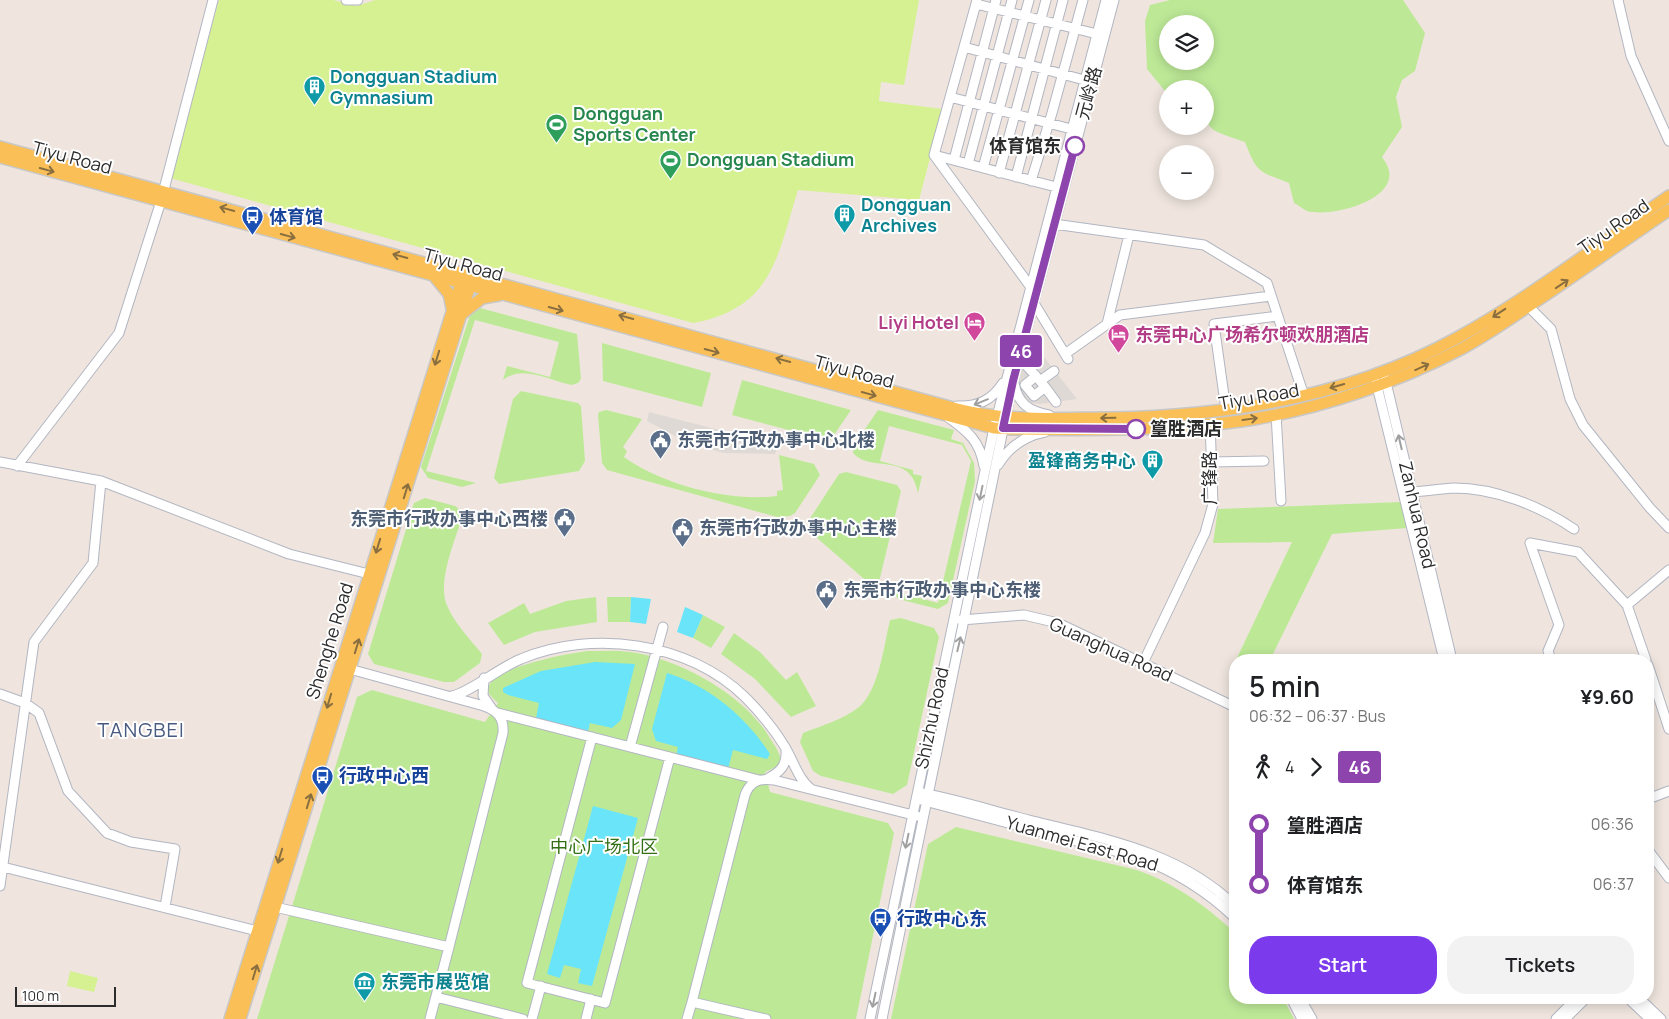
<!DOCTYPE html>
<html lang="en">
<head>
<meta charset="utf-8">
<style>
	body { margin:0; font-family:Manrope,"Noto Sans SC",sans-serif; background:#f2f2f2; color:#202124; height:100vh; display:flex; flex-direction:column; font-size:19px; white-space:nowrap }
	* { box-sizing:border-box; margin:0 }
	p { font-size:16px; color:#757577 }
	.icon { flex:none; width:28px; height:28px; fill:none; stroke:currentColor; stroke-width:2; stroke-linecap:round; stroke-linejoin:round }
	.map { position:relative; flex:1; overflow:hidden }
	.sheet { position:absolute; left:1229px; top:654px; width:425px; height:350px; display:flex; flex-direction:column; background:#fff; border-radius:20px; box-shadow:0 2px 12px #0003 }
	.sheet>* { flex:none }
	.badge { padding:0 10px; border-radius:4px; font-size:18px; line-height:32px }
	.buttons { position:absolute; left:1159px; top:15px; display:grid; gap:10px }
	.buttons a { display:grid; place-items:center; width:55px; height:55px; border-radius:50%; background:#fff; box-shadow:0 2px 12px #0003; font-size:25px }
	.scale { position:absolute; left:15px; bottom:12px; width:101px; box-sizing:border-box; padding-left:5px; border:2px solid #2c2c2c; border-top:0; font-size:14px; line-height:18px; white-space:nowrap; color:#2c2c2c; -webkit-text-stroke:4px #fff; paint-order:stroke }
	.map>.badge { position:absolute; translate:-50% -50%; box-shadow:0 0 0 2px #fff }
	.legs { display:flex; align-items:center; gap:8px; height:55px; padding:0 20px; font-size:16px }
	.legs p { margin-inline-start:auto }
	.head { display:flex; align-items:center; justify-content:space-between; height:85px; padding:0 20px }
	h1 { font-size:28px; font-weight:600; line-height:38px }
	.button { display:flex; gap:10px; margin-top:auto; padding:10px 20px }
	.button a { flex:1; height:58px; border-radius:20px; background:#7c3aed; color:#fff; font-size:20px; font-weight:600; line-height:58px; text-align:center }
	.button a+a { background:#f2f2f2; color:#202124 }
	ul { padding:0 20px; list-style:none }
	li { display:flex; align-items:center; gap:18px; height:60px; font-size:19px }
	li i { display:grid; place-items:center; width:8px; height:100%; margin:0 6px; background:currentColor }
	li i::after { content:''; width:12px; height:12px; margin:-6px; border:4px solid; border-radius:50%; background:#fff }
	li p { margin-inline-start:auto }
	li:first-child i { background:linear-gradient(#0000 50%,currentColor 0) }
	li:last-child i { background:linear-gradient(currentColor 50%,#0000 0) }
	.map>svg:first-child { display:block }
	.green { fill:#bde997; fill-rule:evenodd }
	.pitch { fill:#d5f192 }
	.plaza { fill:#ded9d5 }
	.water { fill:#6ae4f8 }
	.lines { fill:none; stroke-linecap:round; stroke-linejoin:round }
	.minor-casing { stroke:#b2b6c1; stroke-width:11 }
	.major-casing { stroke:#c8c8c8; stroke-width:14 }
	.minor { stroke:#fff; stroke-width:9 }
	.major { stroke:#fbbf57; stroke-width:11 }
	.oneway { stroke:#896e3f }
	.oneway2 { stroke:#a0a0a0 }
	.line-1-casing { stroke:#fff; stroke-width:11 }
	.line-1 { stroke:#8e44ad; stroke-width:8 }
	.stop-1-dot { fill:#fff; stroke:#8e44ad; stroke-width:2.5 }
	.labels { text-anchor:middle; stroke-width:4; stroke-linejoin:round; paint-order:stroke }
	.culture-label { font-size:18px; font-weight:bold; fill:#0d838f; stroke:#fff; text-anchor:start }
	.street-label { font-size:18px; fill:#2c2c2c; stroke:#fff }
	.leisure-label { font-size:18px; font-weight:bold; fill:#27864d; stroke:#fff; text-anchor:start }
	.stop-label { font-size:18px; font-weight:bold; fill:#2c2c2c; stroke:#fff; text-anchor:end }
	.transit-label { font-size:18px; font-weight:bold; fill:#164399; stroke:#fff; text-anchor:start }
	.hotel-label { font-size:18px; font-weight:bold; fill:#b23c85; stroke:#fff; text-anchor:end }
	.service-label { font-size:18px; font-weight:bold; fill:#4e5e75; stroke:#fff; text-anchor:start }
	.park-label { font-size:18px; fill:#347015; stroke:#fff }
	.quarter-label { font-size:20px; letter-spacing:1px; fill:#495a81; stroke:#fff }
</style>
</head>
<body>
<div class="map">
<svg width="1669" height="1019" viewBox="0 0 1669 1019">
	<rect width="100%" height="100%" fill="#efe5de"/>
	<path class="green" d="M1170,0H1403L1425,33L1415,71L1402,80L1396,97L1402,127L1382,157C1387,164 1392,172 1388,182C1380,204 1329,217 1307,211C1303,209 1298,205 1294,203L1289,183C1258,171 1257,173 1245,142C1205,128 1205,132 1205,89H1168L1167,94L1165,91L1147,69L1145,21L1150,5ZM1168,24H1205V61H1168Z
		M480,308L577,334L581,379L578,383L572,385C550,381 523,364 503,380L507,366L550,377L559,342L475,320L426,471L476,483L462,487L428,478L421,467L470,315Z
		M602,343L711,373L702,407L603,381Z
		M742,380L851,410L830,441L732,415Z
		M521,391L578,403L581,406L585,461L579,471L499,484L494,478L513,399Z
		M606,410L642,419L623,447L627,451L624,457C663,485 729,502 777,496V491L783,490L779,455L814,464L820,475L795,513L790,516L777,517L607,470L602,463L598,415L599,412Z
		M878,410L954,430L951,439L963,443L974,463L975,481L948,603L938,609L898,599L893,591L938,603L971,461L962,445L889,426L880,461L913,470V474L922,476L918,493C910,450 872,474 853,453L854,445Z
		M846,472L897,485L901,491L879,582L871,585L809,531V520L839,474Z
		M425,498L455,506L464,513C456,537 438,579 446,603C453,622 470,639 482,654L480,663L454,682H444L374,664L368,654L414,503Z
		M1401,502L1407,528L1332,534L1270,660H1236L1292,542L1213,543L1218,509Z
		M596,597L597,622L535,632L504,645L488,623L524,603L530,614L566,601Z
		M607,597H631L630,622H608Z
		M703,615L725,627L711,648L693,638Z
		M901,618L934,628L939,637L907,785L893,794L821,776L813,771L800,742L803,733C821,726 844,719 859,707C879,690 884,645 890,620Z
		M734,633L760,652L786,680L797,672L816,706L791,717L755,679L721,654Z
		M588,651C601,651 616,650 630,652C677,658 742,693 768,735C773,744 783,754 780,765L765,772L770,792L888,823L894,833L856,1019H257L357,697L372,690L485,722L498,703C494,699 487,694 488,688C493,667 569,653 588,651Z
		M956,827L1137,870C1176,884 1205,905 1235,933V998H1283L1294,1019H891L928,844Z"/>
	<path class="pitch" d="M219,0H333L357,6L375,0H919L904,85L881,82L879,101L943,109L919,200L798,190C777,257 773,308 693,323L170,178Z
		M70,971L98,978L94,992L67,986Z"/>
	<path class="plaza" d="M1033,343L1077,399L1041,404L1030,403L1023,396L1017,384L1021,366Z
		M649,412L778,445L775,454L724,453L692,445L647,421Z"/>
	<path class="water" d="M631,597L651,599L646,624L630,622Z
		M685,607L703,615L693,638L677,632Z
		M595,662L635,664L621,720L612,728L590,723L588,732L536,718L539,703L508,695L503,692V688L541,671Z
		M667,673C710,686 746,717 770,754L767,759L733,750L728,769L676,756L678,747L656,741L652,729Z
		M593,806L638,818L592,986L578,983L581,969L564,965L560,978L547,974Z"/>
	<g class="lines">
		<defs>
			<path id="minor" d="M346,0H358
				M977,0L934,155L1056,187
				M1618,0L1631,56L1669,141
				M976,4L1097,34
				M964,47L1084,80
				M950,97L1071,129
				M934,155L1030,286
				M954,160L996,0
				M968,164L1012,0
				M983,168L1029,0
				M999,173L1046,0
				M1016,177L1063,0
				M1031,181L1052,113L1083,0
				M1054,224L1204,245L1267,283L1304,396
				M1034,303L1068,359
				M1528,306L1551,329L1570,399L1583,425L1650,508L1669,528
				M1107,324L1129,235
				M1065,354L1120,315L1271,296
				M1023,362L1036,376
				M1036,376L1045,387L1034,396L1025,385Z
				M1385,378L1452,660
				M1040,381L1054,371
				M1376,382L1444,660
				M1014,383C1018,404 1029,411 1049,415
				M1045,387L1056,402
				M957,406C978,407 992,400 1003,383
				M1226,410L1214,324L1278,316
				M1276,414L1281,501
				M949,418C969,432 980,442 984,466
				M0,462L101,481L289,554L369,574
				M1211,462L1264,461
				M998,465C1009,447 1024,436 1045,432
				M17,466L119,333L161,201L213,0
				M1412,492C1426,491 1440,489 1454,488C1495,488 1540,506 1574,529
				M1530,543L1578,552L1627,605L1646,660
				M1530,543L1559,625L1548,651L1551,660
				M1627,605L1669,570
				M961,620L1024,615L1058,623L1235,707
				M1143,663L1205,533L1213,504L1210,423
				M1648,665L1669,729
				M484,678L483,696L492,709
				M0,694L25,703L39,713L68,791L107,833L131,842L175,849L165,907
				M452,696C471,692 500,667 521,659C593,629 688,642 745,697C760,712 774,729 785,747C793,760 798,779 811,789
				M498,713L759,780
				M592,737L527,983L605,1003L670,757
				M630,747L663,627
				M767,779C780,772 787,766 786,750
				M922,793C959,800 996,812 1033,821C1105,839 1180,852 1235,906
				M1648,799L1669,791
				M921,800L1137,857C1175,871 1206,890 1235,918
				M1648,850L1669,878
				M3,867L257,931
				M0,886L34,642L93,563L101,481
				M275,907L449,947L503,733C504,718 498,711 484,706L346,668
				M436,997L523,1019
				M1291,998L1302,1019
				M1300,998L1312,1019
				M1628,998L1650,1019
				M1639,998L1661,1019
				M430,1019L449,947
				M532,1019L541,986
				M586,1019L591,999
				M687,1019L692,1002
				M766,1019L692,1002L745,795C750,781 760,778 774,780L917,816
				M870,1019L994,428L1106,0
				M882,1019L1013,381L1114,0
				M1556,1019L1577,998
				M1565,1019L1586,998"/>
			<path id="major" d="M0,147L957,409C1008,422 1059,418 1111,418C1230,416 1352,396 1457,338C1531,297 1599,244 1669,196
				M0,157L994,428L1012,429C1092,430 1175,431 1254,419C1325,407 1398,382 1461,349C1489,334 1515,315 1541,298C1584,269 1626,239 1669,210
				M435,277L449,294L452,308
				M463,313L482,298L499,295
				M230,1019L463,277
				M240,1019L472,279"/>
		</defs>
		<use href="#minor" class="minor-casing"/>
		<use href="#major" class="major-casing"/>
		<use href="#minor" class="minor"/>
		<use href="#major" class="major"/>
	</g>
	<defs><path id="oneway-shaft" d="M-6 0H5M1.5-3L5.5 0L1.5 3" fill="none" stroke-width="1.6" stroke-linecap="round" stroke-linejoin="round" transform="scale(1.25)"/></defs>
	<g class="oneway">
		<use href="#oneway-shaft" transform="translate(47 170) rotate(15)"/>
		<use href="#oneway-shaft" transform="translate(227 209) rotate(-165)"/>
		<use href="#oneway-shaft" transform="translate(288 236) rotate(15)"/>
		<use href="#oneway-shaft" transform="translate(400 256) rotate(-165)"/>
		<use href="#oneway-shaft" transform="translate(1562 284) rotate(-34)"/>
		<use href="#oneway-shaft" transform="translate(556 309) rotate(15)"/>
		<use href="#oneway-shaft" transform="translate(1499 313) rotate(147)"/>
		<use href="#oneway-shaft" transform="translate(626 317) rotate(-165)"/>
		<use href="#oneway-shaft" transform="translate(712 351) rotate(15)"/>
		<use href="#oneway-shaft" transform="translate(437 358) rotate(107)"/>
		<use href="#oneway-shaft" transform="translate(783 360) rotate(-165)"/>
		<use href="#oneway-shaft" transform="translate(1422 367) rotate(-24)"/>
		<use href="#oneway-shaft" transform="translate(1337 386) rotate(164)"/>
		<use href="#oneway-shaft" transform="translate(869 394) rotate(15)"/>
		<use href="#oneway-shaft" transform="translate(1108 418) rotate(179)"/>
		<use href="#oneway-shaft" transform="translate(1250 419) rotate(-8)"/>
		<use href="#oneway-shaft" transform="translate(406 491) rotate(-73)"/>
		<use href="#oneway-shaft" transform="translate(378 546) rotate(107)"/>
		<use href="#oneway-shaft" transform="translate(357 646) rotate(-73)"/>
		<use href="#oneway-shaft" transform="translate(329 701) rotate(107)"/>
		<use href="#oneway-shaft" transform="translate(309 801) rotate(-73)"/>
		<use href="#oneway-shaft" transform="translate(280 856) rotate(107)"/>
		<use href="#oneway-shaft" transform="translate(255 972) rotate(-73)"/>
	</g>
	<g class="oneway2">
		<use href="#oneway-shaft" transform="translate(981 402) rotate(158)"/>
		<use href="#oneway-shaft" transform="translate(1400 442) rotate(-103)"/>
		<use href="#oneway-shaft" transform="translate(981 493) rotate(102)"/>
		<use href="#oneway-shaft" transform="translate(959 644) rotate(-77)"/>
		<use href="#oneway-shaft" transform="translate(907 841) rotate(102)"/>
		<use href="#oneway-shaft" transform="translate(874 1000) rotate(102)"/>
	</g>
	<g class="lines">
		<defs>
			<path id="line-1" d="M1075,146L1013,381L1003,428L1136,429"/>
		</defs>
		<use href="#line-1" class="line-1-casing"/>
		<use href="#line-1" class="line-1"/>
	</g>
	<defs>
		<symbol id="building-pin" viewBox="-11 -11 22 30"><path d="M0 17L-7.5 6A9.5 9.5 0 1 1 7.5 6Z" fill="#0f9aa8" stroke="#fff"/><path d="M-4-6H4V6H1V3H-1V6H-4ZM-2.5-4.3h1.7v1.8h-1.7ZM.8-4.3h1.7v1.8H.8ZM-2.5-1h1.7V.8h-1.7ZM.8-1h1.7V.8H.8Z" fill="#fff"/></symbol>
		<symbol id="stadium-pin" viewBox="-11 -11 22 30"><path d="M0 17L-7.5 6A9.5 9.5 0 1 1 7.5 6Z" fill="#2e9e5b" stroke="#fff"/><path d="M0-5a6.5 5 0 1 0 0 10a6.5 5 0 1 0 0-10ZM-3.5-1.8h7v3.6h-7Z" fill="#fff"/></symbol>
		<symbol id="bus-pin" viewBox="-11 -11 22 30"><path d="M0 17L-7.5 6A9.5 9.5 0 1 1 7.5 6Z" fill="#1a4fb4" stroke="#fff"/><path d="M-5-6H5V4H4V6H2V4H-2V6H-4V4H-5ZM-3.5-4V0h7V-4ZM-3.5 1.2v1.5H-2V1.2ZM2 1.2v1.5H3.5V1.2Z" fill="#fff"/></symbol>
		<symbol id="hotel-pin" viewBox="-11 -11 22 30"><path d="M0 17L-7.5 6A9.5 9.5 0 1 1 7.5 6Z" fill="#d1479c" stroke="#fff"/><path d="M-6-4.5h1.5V1H6V5H4.5V3h-9V5H-6ZM-4 0a1.8 1.8 0 1 1 3.6 0ZM.5 0V-2.5h3Q6-2.5 6 0Z" fill="#fff"/></symbol>
		<symbol id="civic-pin" viewBox="-11 -11 22 30"><path d="M0 17L-7.5 6A9.5 9.5 0 1 1 7.5 6Z" fill="#5c6f8a" stroke="#fff"/><path d="M-.6-6.5H3V-4.5H.6V-3L4-1V1h2V6H-6V1h2V-1L-.6-3ZM-1.2 2.5V6h2.4V2.5Z" fill="#fff"/></symbol>
		<symbol id="museum-pin" viewBox="-11 -11 22 30"><path d="M0 17L-7.5 6A9.5 9.5 0 1 1 7.5 6Z" fill="#0f9aa8" stroke="#fff"/><path d="M0-6L6-3V-2H-6V-3ZM-5-1h2V3h-2ZM-1-1h2V3h-2ZM3-1h2V3H3ZM-6 4H6V6H-6Z" fill="#fff"/></symbol>
	</defs>
	<g fill-rule="evenodd">
		<use href="#building-pin" x="302" y="74" width="25" height="34"/>
		<use href="#stadium-pin" x="544" y="112" width="25" height="34"/>
		<use href="#stadium-pin" x="658" y="148" width="25" height="34"/>
		<use href="#building-pin" x="832" y="202" width="25" height="34"/>
		<use href="#bus-pin" x="240" y="204" width="25" height="34"/>
		<use href="#hotel-pin" x="962" y="310" width="25" height="34"/>
		<use href="#hotel-pin" x="1106" y="322" width="25" height="34"/>
		<use href="#civic-pin" x="648" y="428" width="25" height="34"/>
		<use href="#building-pin" x="1140" y="448" width="25" height="34"/>
		<use href="#civic-pin" x="552" y="506" width="25" height="34"/>
		<use href="#civic-pin" x="670" y="516" width="25" height="34"/>
		<use href="#civic-pin" x="814" y="578" width="25" height="34"/>
		<use href="#bus-pin" x="310" y="764" width="25" height="34"/>
		<use href="#bus-pin" x="868" y="906" width="25" height="34"/>
		<use href="#museum-pin" x="352" y="970" width="25" height="34"/>
	</g>
	<g class="stop-1-dot">
		<circle cx="1075" cy="146" r="9"/>
		<circle cx="1136" cy="429" r="9"/>
	</g>
	<g class="labels">
		<g class="culture-label">
			<text x="330" y="83">Dongguan Stadium<tspan x="330" dy="21">Gymnasium</tspan></text>
			<text x="861" y="211">Dongguan<tspan x="861" dy="21">Archives</tspan></text>
			<text x="1136" y="467" text-anchor="end">盈锋商务中心</text>
			<text x="381" y="988">东莞市展览馆</text>
		</g>
		<g class="street-label">
			<text transform="translate(1089 93) rotate(-75)" y="6">元岭路</text>
			<text transform="translate(72 158) rotate(15)" y="6">Tiyu Road</text>
			<text transform="translate(1614 227) rotate(-35)" y="6">Tiyu Road</text>
			<text transform="translate(463 265) rotate(15)" y="6">Tiyu Road</text>
			<text transform="translate(854 372) rotate(15)" y="6">Tiyu Road</text>
			<text transform="translate(1259 397) rotate(-10)" y="6">Tiyu Road</text>
			<text transform="translate(1210 478) rotate(-90)" y="6">广锋路</text>
			<text transform="translate(1417 515) rotate(77)" y="6">Zanhua Road</text>
			<text transform="translate(330 641) rotate(-73)" y="6">Shenghe Road</text>
			<text transform="translate(1111 650) rotate(24)" y="6">Guanghua Road</text>
			<text transform="translate(932 718) rotate(-78)" y="6">Shizhu Road</text>
			<text transform="translate(1082 844) rotate(16)" y="6">Yuanmei East Road</text>
		</g>
		<g class="leisure-label">
			<text x="573" y="120">Dongguan<tspan x="573" dy="21">Sports Center</tspan></text>
			<text x="687" y="166">Dongguan Stadium</text>
		</g>
		<g class="stop-label">
			<text x="1061" y="152">体育馆东</text>
			<text x="1150" y="435" text-anchor="start">篁胜酒店</text>
		</g>
		<g class="transit-label">
			<text x="269" y="223">体育馆</text>
			<text x="339" y="782">行政中心西</text>
			<text x="897" y="925">行政中心东</text>
		</g>
		<g class="hotel-label">
			<text x="959" y="329">Liyi Hotel</text>
			<text x="1135" y="341" text-anchor="start">东莞中心广场希尔顿欢朋酒店</text>
		</g>
		<g class="service-label">
			<text x="677" y="446">东莞市行政办事中心北楼</text>
			<text x="548" y="525" text-anchor="end">东莞市行政办事中心西楼</text>
			<text x="699" y="534">东莞市行政办事中心主楼</text>
			<text x="843" y="596">东莞市行政办事中心东楼</text>
		</g>
		<g class="park-label">
			<text x="604" y="853">中心广场北区</text>
		</g>
		<g class="quarter-label">
			<text x="141" y="737">TANGBEI</text>
		</g>
	</g>
</svg>
<div class="buttons">
<a><svg class="icon" aria-label="layers" viewBox="0 0 24 24"><path d="M12 4l9 5-9 5-9-5zM3 14l9 5 9-5"/></svg></a>
<a>+</a>
<a>−</a>
</div>
<div class="scale">100 m</div>
<b class="badge" style="left:1021px;top:351px;background:#8e44ad;color:#fff">46</b>
<section class="sheet">
<div class="head"><div><h1>5 min</h1><p>06:32 – 06:37 · Bus</p></div><b>¥9.60</b></div>
<div class="legs"><svg class="icon" aria-label="walk" viewBox="0 0 24 24"><circle cx="13" cy="4" r="2"/><path d="M13 8l-2 6 4 7M11 14l-3 7M7 12l3-4h3l4 4"/></svg>4<svg class="icon" aria-label="forward" viewBox="0 0 24 24"><path d="M9 5l7 7-7 7"/></svg><b class="badge" style="background:#8e44ad;color:#fff">46</b></div>
<ul>
<li><i style="color:#8e44ad"></i><b>篁胜酒店</b><p>06:36</p></li>
<li><i style="color:#8e44ad"></i><b>体育馆东</b><p>06:37</p></li>
</ul>
<div class="button"><a>Start</a><a>Tickets</a></div>
</section>
</div>
</body>
</html>
